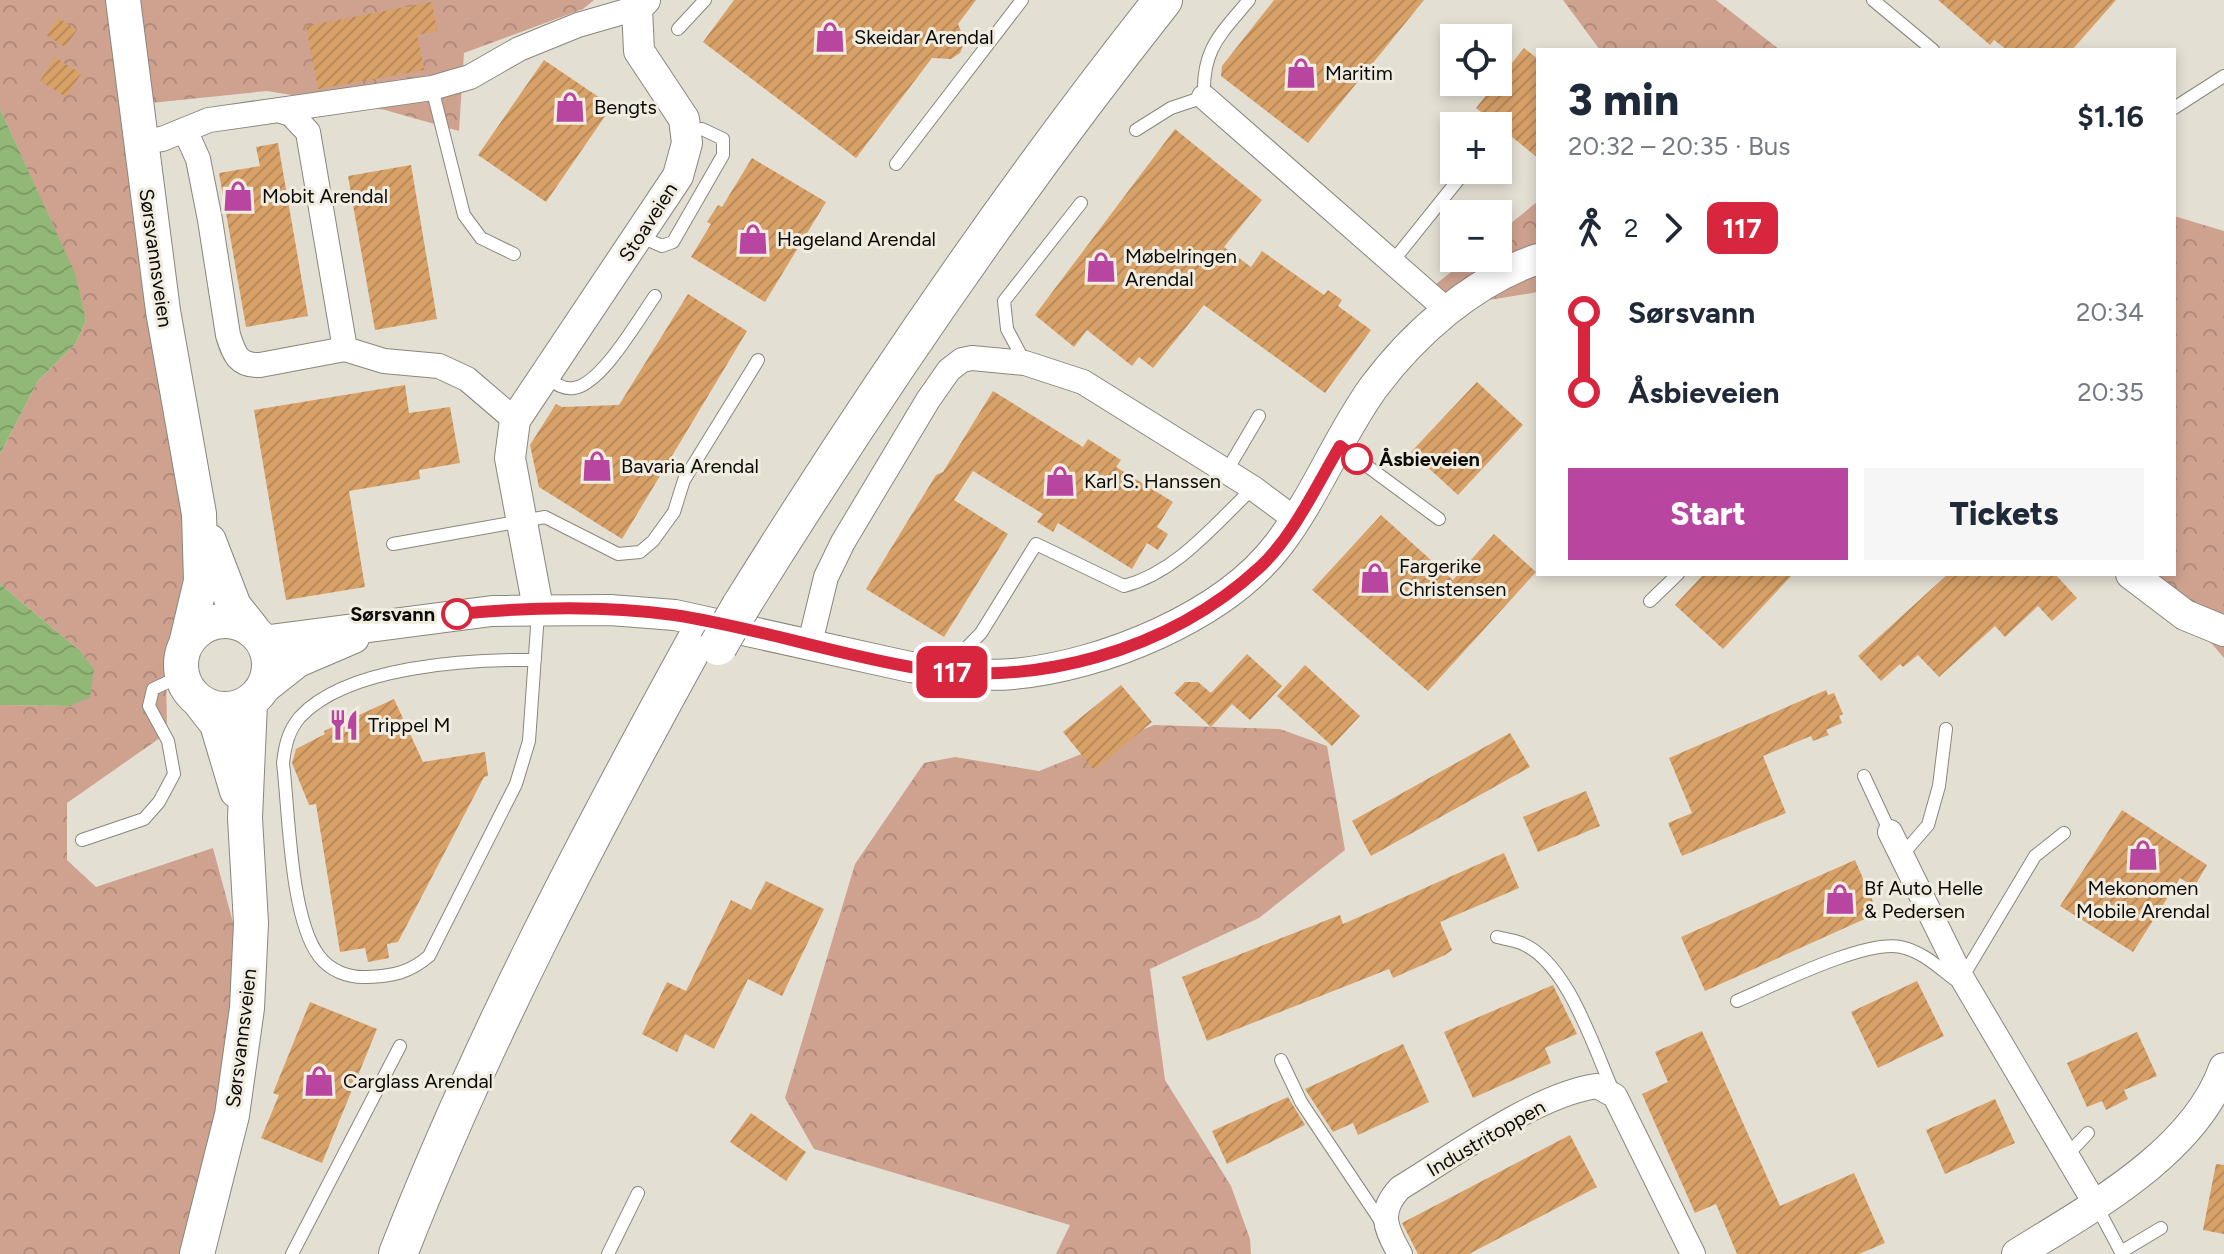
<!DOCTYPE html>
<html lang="en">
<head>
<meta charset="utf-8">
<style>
	body { margin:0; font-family:Figtree,sans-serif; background:#f6f6f7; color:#1f2937; height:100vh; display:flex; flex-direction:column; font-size:30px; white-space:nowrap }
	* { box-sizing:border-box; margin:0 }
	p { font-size:26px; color:#747a83 }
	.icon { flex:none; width:44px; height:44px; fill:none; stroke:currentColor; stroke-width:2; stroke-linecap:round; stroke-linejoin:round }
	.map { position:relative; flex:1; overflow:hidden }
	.side { position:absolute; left:1536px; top:48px; width:640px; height:528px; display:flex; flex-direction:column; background:#fff; border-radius:0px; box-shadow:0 4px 12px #0003 }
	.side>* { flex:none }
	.badge { padding:0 16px; border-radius:12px; font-size:28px; line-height:52px }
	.buttons { position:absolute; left:1440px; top:24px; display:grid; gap:16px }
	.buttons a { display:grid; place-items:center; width:72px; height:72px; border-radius:0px; background:#fff; box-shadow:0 4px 12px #0003; font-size:40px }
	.map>.badge { position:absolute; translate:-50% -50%; box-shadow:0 0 0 4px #fff }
	.legs { display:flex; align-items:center; gap:12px; height:88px; padding:0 32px; font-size:26px }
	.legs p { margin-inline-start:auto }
	.head { display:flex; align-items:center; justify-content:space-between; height:136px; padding:0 32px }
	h1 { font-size:44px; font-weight:800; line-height:60px }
	.action { display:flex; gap:16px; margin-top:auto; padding:16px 32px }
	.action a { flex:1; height:92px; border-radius:0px; background:#b846a0; color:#fff; font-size:32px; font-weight:800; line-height:92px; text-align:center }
	.action a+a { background:#f6f6f7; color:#1f2937 }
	ul { padding:0 32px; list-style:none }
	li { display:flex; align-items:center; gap:28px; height:80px; font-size:30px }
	li i { display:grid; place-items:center; width:12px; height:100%; margin:0 10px; background:currentColor }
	li i::after { content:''; width:20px; height:20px; margin:-10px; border:6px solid; border-radius:50%; background:#fff }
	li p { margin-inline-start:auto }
	li:first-child i { background:linear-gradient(#0000 50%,currentColor 0) }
	li:last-child i { background:linear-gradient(currentColor 50%,#0000 0) }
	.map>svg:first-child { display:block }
	.forest { fill:url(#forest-crowns) }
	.water { fill:url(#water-waves) }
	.building { fill:url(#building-hatch) }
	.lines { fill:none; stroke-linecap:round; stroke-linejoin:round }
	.service-casing { stroke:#8a867b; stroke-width:14 }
	.minor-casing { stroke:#8a867b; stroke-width:26 }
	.tertiary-casing { stroke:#8a867b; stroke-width:32 }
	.secondary-casing { stroke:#8a867b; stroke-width:36 }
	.trunk-casing { stroke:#8a867b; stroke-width:40 }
	.service { stroke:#fff; stroke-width:12 }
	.minor { stroke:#fff; stroke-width:24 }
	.tertiary { stroke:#fff; stroke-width:30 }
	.secondary { stroke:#fff; stroke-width:34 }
	.trunk { stroke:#fff; stroke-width:38 }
	.trunk-bridge-casing { stroke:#8a867b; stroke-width:40; stroke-linecap:butt }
	.trunk-bridge { stroke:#fff; stroke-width:38 }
	.line-1-casing { stroke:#fff; stroke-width:18 }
	.line-1 { stroke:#d7263d; stroke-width:12 }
	.stop-1-dot { fill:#fff; stroke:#d7263d; stroke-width:4 }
	.labels { text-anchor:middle; stroke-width:6; stroke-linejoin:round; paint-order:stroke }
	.poi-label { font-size:20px; fill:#0d0b08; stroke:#f1ece0; text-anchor:start }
	.street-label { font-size:20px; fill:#0d0b08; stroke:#f1ece0 }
	.stop-label { font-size:20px; font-weight:bold; fill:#0d0b08; stroke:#f1ece0; text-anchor:start }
</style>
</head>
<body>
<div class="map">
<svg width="2224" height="1254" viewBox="0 0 2224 1254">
	<defs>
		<pattern id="forest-crowns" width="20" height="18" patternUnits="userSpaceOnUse" patternTransform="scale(2)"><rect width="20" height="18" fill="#cfa290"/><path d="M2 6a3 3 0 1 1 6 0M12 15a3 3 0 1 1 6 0" fill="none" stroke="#b18a7b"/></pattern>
		<pattern id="water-waves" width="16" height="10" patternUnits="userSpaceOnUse" patternTransform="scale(2)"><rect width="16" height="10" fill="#92b877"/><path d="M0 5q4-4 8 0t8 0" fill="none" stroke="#7d9d65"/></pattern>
		<pattern id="building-hatch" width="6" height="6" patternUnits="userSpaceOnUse" patternTransform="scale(2)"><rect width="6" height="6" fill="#d8a168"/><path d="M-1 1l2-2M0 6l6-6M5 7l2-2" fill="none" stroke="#b88959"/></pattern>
	</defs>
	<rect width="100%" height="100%" fill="#e4dfd3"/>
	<path class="forest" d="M0,0H594L583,9L464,53L459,131L385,110L267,91L141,104L191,543L166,667L167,733L67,803V860L96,887L213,848L242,956L216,1210L190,1254H0V705L70,706L79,650L0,584V454L38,381L76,343L86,320L74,273L0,109Z
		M1563,0H1716L1780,50H1600Z
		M1538,201V292L1458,305L1436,284L1469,258H1498V234Z
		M2174,216L2224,231V658L2188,616L2132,574H2174Z
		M1154,725L1280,729L1327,746L1345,850L1259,918L1150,969L1165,1080L1231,1186L1250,1239L1251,1254H1056L1070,1225L814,1149L785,1098L855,864L924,763L955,757L1039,771Z"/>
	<path class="water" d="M0,109L75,273L86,320L76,343L38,381L0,454Z
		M0,584L79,650L94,669L90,697L70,706L0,705Z"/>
	<path class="building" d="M734,0H976L958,24L965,41L960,53L951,59L932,58L856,158L703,42Z
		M1274,0H1424L1308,143L1221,76L1222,66Z
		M1938,0H2116L2072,50H2007L1994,40L1990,45Z
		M432,2L437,31L417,35L424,70L318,89L306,26Z
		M58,18L77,30L65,47L46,35Z
		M1524,48L1538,59V158L1476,108Z
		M55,57L81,74L66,97L40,81Z
		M544,60L612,106L546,202L478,155Z
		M1175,129L1262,200L1224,247L1251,267L1262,251L1324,295L1328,290L1342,300L1338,306L1371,330L1325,393L1204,305L1153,368L1139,357L1132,366L1087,330L1074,347L1035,315Z
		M278,143L308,316L246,327L219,173L260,166L256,147Z
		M752,158L826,202L765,302L691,257L711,224L707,222L718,205L722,207Z
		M411,165L437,319L375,330L348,176Z
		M688,294L747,331L622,539L539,487L530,445L556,404L562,407L619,405Z
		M1477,382L1523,425L1458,495L1411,452Z
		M405,385L409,413L450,407L460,463L419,470L420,479L349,491L365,587L286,600L254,410Z
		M993,391L1083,447L1088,439L1121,460L1116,467L1173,502L1157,527L1168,534L1158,550L1147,543L1132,569L1058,523L1053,532L1037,522L1043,514L973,471L954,500L1008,534L944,637L866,589L936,475L943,472Z
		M1381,515L1453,580L1494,534L1536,572L1428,691L1312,590Z
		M1704,574H1793L1723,649L1675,605Z
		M1948,574H2055L2077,598L2052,621L2038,606L2005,637L1995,626L1939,677L1918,655L1903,667L1900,664L1881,681L1858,656Z
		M1247,654L1282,686L1250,720L1232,704L1211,727L1174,693L1185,682H1198L1211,693Z
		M1305,665L1360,716L1332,746L1277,696Z
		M1121,685L1152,722L1094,770L1063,732Z
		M1826,690L1828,695L1834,693L1843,714L1839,716L1842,723L1826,730L1829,735L1813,741L1811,736L1763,756L1786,813L1682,856L1668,823L1692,813L1669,758Z
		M394,699L423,762L485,752L488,776L484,777L398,942L387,944L389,958L368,962L365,948L340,952L316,804L309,805L292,763L296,749L325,734L324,731Z
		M1510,733L1530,767L1371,856L1352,821Z
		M1586,791L1600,826L1538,852L1523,817Z
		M2122,810L2207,865L2194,887L2180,878L2133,952L2060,906Z
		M1504,853L1519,888L1440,922L1452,950L1445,955L1393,978L1389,969L1207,1041L1182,977L1340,915L1343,924Z
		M1855,860L1878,913L1705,991L1681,937Z
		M766,881L824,909L782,996L748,979L714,1049L685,1034L677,1052L642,1034L667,982L686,991L731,900L751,910Z
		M1917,981L1944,1036L1878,1068L1851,1012Z
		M1553,985L1577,1034L1545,1048L1551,1063L1473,1098L1444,1032Z
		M310,1002L377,1029L322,1163L261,1138L279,1095L273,1093Z
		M1702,1031L1780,1206L1854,1173L1885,1243L1859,1254H1737L1716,1204L1695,1213L1642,1094L1668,1082L1655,1052Z
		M2137,1032L2157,1076L2124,1090L2128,1099L2106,1110L2102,1101L2087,1107L2067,1063Z
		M1403,1044L1429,1102L1358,1135L1353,1123L1333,1132L1305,1089Z
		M1288,1097L1305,1125L1227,1164L1212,1131Z
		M1995,1099L2015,1143L1945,1174L1926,1130Z
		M751,1113L806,1152L786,1181L730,1142Z
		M1570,1135L1597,1187L1469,1254H1418L1402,1223Z
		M2216,1164L2224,1165V1234L2203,1230Z"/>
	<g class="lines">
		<defs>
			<path id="service" d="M1873,0L1933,50
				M678,29L705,0
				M432,88L464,215L481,238L514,254
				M2174,108L2224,76
				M1136,130L1171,108L1204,97C1202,49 1220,35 1249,0
				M896,164L1022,0
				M639,236L662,246L673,242L723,155V139L702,129L687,131
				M1393,261L1466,170
				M1025,363L1007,329L1004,301L1081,203
				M546,377C555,383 563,390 574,388C602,384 639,318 655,296
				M1340,446L1439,519
				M1226,472L1259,416
				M393,544L545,517L618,554L640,552L653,541L674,512L684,480L758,360
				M1650,601L1678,574
				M535,660C469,659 347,666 300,717C288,731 285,746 283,763C289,812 290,918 319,956C330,971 349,978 367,977C393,976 409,973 429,956L516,784L529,741L538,613
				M946,669L981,633L1036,544L1124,586C1177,572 1214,525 1253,488
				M1864,776L1890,832
				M82,840L144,819L159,802L174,774L168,741L149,706L153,689L181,676
				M1902,855L1928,825L1939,786L1946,729
				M1497,937C1505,939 1514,940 1521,943C1568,962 1594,1049 1614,1093
				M1737,1001C1773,986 1865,939 1901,947C1923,952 1937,966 1954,979L1962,978L2035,856L2064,833
				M1281,1060L1301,1102L1384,1226
				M2067,1155L2088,1133
				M2096,1205L2122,1254
				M2121,1252L2161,1228
				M292,1254L400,1046
				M608,1254L638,1193"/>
			<path id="minor" d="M1204,97L1448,311
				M185,130L198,159L210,220L228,335C234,354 238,366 260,365L345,349L308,132L291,114L278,110
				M140,142L162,139L209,120L432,88L470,77L519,49L578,25L637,8
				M345,349L384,361L439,366L467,379L515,420
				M810,643L826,577L843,542L928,400L949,370L962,360L972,358L1025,363L1083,382L1253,488L1296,520
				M1890,832L1962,978L2096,1205
				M1400,1254C1385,1228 1378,1211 1400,1188C1453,1156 1537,1094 1597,1086L1615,1096L1693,1254"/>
			<path id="tertiary" d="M2131,574L2185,615L2224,631
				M538,608L510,458L515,420L678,176L687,143L684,119L639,51L637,8L645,0
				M262,641L492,611L610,610L675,615L910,667C943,671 980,677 1013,674C1102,666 1224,617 1279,544C1316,495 1338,437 1373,388C1414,333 1473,281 1538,259
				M260,692L298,662L354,638
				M2017,1254C2089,1209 2194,1153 2224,1068"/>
			<path id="secondary" d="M123,0L163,311L199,514L201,581L187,640
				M209,541L234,606L253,630
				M181 665a44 44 0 1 1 88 0a44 44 0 1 1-88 0Z
				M199,701L217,724L237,791
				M197,1254L232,1115L247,1008L251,923L245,818L250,702"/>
			<path id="trunk" d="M741,606C871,397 1009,194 1163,0
				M398,1254C481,1042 586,841 696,641"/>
		</defs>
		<use href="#service" class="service-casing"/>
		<use href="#minor" class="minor-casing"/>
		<use href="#tertiary" class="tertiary-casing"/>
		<use href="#secondary" class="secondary-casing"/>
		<use href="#trunk" class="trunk-casing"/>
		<use href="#service" class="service"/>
		<use href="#minor" class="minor"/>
		<use href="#tertiary" class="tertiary"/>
		<use href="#secondary" class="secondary"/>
		<use href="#trunk" class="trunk"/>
		<defs>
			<path id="trunk-bridge" d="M718,646L741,606"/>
		</defs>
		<use href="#trunk-bridge" class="trunk-bridge-casing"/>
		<use href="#trunk-bridge" class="trunk-bridge"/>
	</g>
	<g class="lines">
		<defs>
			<path id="line-1" d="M457,614C529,607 602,605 674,615C754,627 831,653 911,667C1032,689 1168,652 1260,567C1294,535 1316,486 1340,446L1357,459"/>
		</defs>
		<use href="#line-1" class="line-1-casing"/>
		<use href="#line-1" class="line-1"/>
	</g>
	<defs>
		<symbol id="shop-bare" viewBox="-9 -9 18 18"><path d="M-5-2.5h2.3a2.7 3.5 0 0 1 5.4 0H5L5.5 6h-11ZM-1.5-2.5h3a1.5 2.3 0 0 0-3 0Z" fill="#b846a0" stroke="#f1ece0" stroke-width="2.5" paint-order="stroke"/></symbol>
		<symbol id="restaurant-bare" viewBox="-9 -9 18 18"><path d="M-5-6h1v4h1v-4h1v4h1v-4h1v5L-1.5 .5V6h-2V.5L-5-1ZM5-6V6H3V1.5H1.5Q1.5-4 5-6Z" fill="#b846a0" stroke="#f1ece0" stroke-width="2.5" paint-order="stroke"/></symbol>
	</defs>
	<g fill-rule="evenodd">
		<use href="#shop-bare" x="808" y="15" width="44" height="44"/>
		<use href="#shop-bare" x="1279" y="51" width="44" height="44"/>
		<use href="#shop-bare" x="548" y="85" width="44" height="44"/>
		<use href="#shop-bare" x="216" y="174" width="44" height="44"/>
		<use href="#shop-bare" x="731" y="217" width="44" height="44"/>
		<use href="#shop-bare" x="1079" y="245" width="44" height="44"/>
		<use href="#shop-bare" x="575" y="444" width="44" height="44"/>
		<use href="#shop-bare" x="1038" y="459" width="44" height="44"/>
		<use href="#shop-bare" x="1353" y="556" width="44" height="44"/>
		<use href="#restaurant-bare" x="322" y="703" width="44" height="44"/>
		<use href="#shop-bare" x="2121" y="833" width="44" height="44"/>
		<use href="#shop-bare" x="1818" y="877" width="44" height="44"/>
		<use href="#shop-bare" x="297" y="1059" width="44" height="44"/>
	</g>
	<g class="stop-1-dot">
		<circle cx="1357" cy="459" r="14"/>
		<circle cx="457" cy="614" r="14"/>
	</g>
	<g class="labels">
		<g class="poi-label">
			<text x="854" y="44">Skeidar Arendal</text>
			<text x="1325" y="80">Maritim</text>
			<text x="594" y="114">Bengts</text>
			<text x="262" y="203">Mobit Arendal</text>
			<text x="777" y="246">Hageland Arendal</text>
			<text x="1125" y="263">Møbelringen<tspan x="1125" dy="23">Arendal</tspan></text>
			<text x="621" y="473">Bavaria Arendal</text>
			<text x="1084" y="488">Karl S. Hanssen</text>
			<text x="1399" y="573">Fargerike<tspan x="1399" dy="23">Christensen</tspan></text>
			<text x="368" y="732">Trippel M</text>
			<text x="1864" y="895">Bf Auto Helle<tspan x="1864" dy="23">&amp; Pedersen</tspan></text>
			<text x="2143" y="895" text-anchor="middle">Mekonomen<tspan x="2143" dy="23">Mobile Arendal</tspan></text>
			<text x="343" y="1088">Carglass Arendal</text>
		</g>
		<g class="street-label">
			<text transform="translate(648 222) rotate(-57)" y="7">Stoaveien</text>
			<text transform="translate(156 258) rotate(82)" y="7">Sørsvannsveien</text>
			<text transform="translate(241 1038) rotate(-83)" y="7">Sørsvannsveien</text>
			<text transform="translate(1486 1138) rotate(-30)" y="7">Industritoppen</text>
		</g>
		<g class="stop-label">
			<text x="1379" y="466">Åsbieveien</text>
			<text x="435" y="621" text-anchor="end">Sørsvann</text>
		</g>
	</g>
</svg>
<div class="buttons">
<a><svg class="icon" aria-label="locate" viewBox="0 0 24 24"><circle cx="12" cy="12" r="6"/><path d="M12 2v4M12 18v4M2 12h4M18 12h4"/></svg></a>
<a>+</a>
<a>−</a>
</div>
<b class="badge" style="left:952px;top:672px;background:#d7263d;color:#fff">117</b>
<section class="side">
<div class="head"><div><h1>3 min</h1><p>20:32 – 20:35 · Bus</p></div><b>$1.16</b></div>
<div class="legs"><svg class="icon" aria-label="walk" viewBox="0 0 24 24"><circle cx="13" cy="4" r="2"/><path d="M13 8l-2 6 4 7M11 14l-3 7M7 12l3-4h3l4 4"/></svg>2<svg class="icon" aria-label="forward" viewBox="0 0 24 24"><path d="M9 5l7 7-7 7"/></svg><b class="badge" style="background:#d7263d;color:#fff">117</b></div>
<ul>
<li><i style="color:#d7263d"></i><b>Sørsvann</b><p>20:34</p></li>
<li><i style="color:#d7263d"></i><b>Åsbieveien</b><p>20:35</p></li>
</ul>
<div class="action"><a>Start</a><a>Tickets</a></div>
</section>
</div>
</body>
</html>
